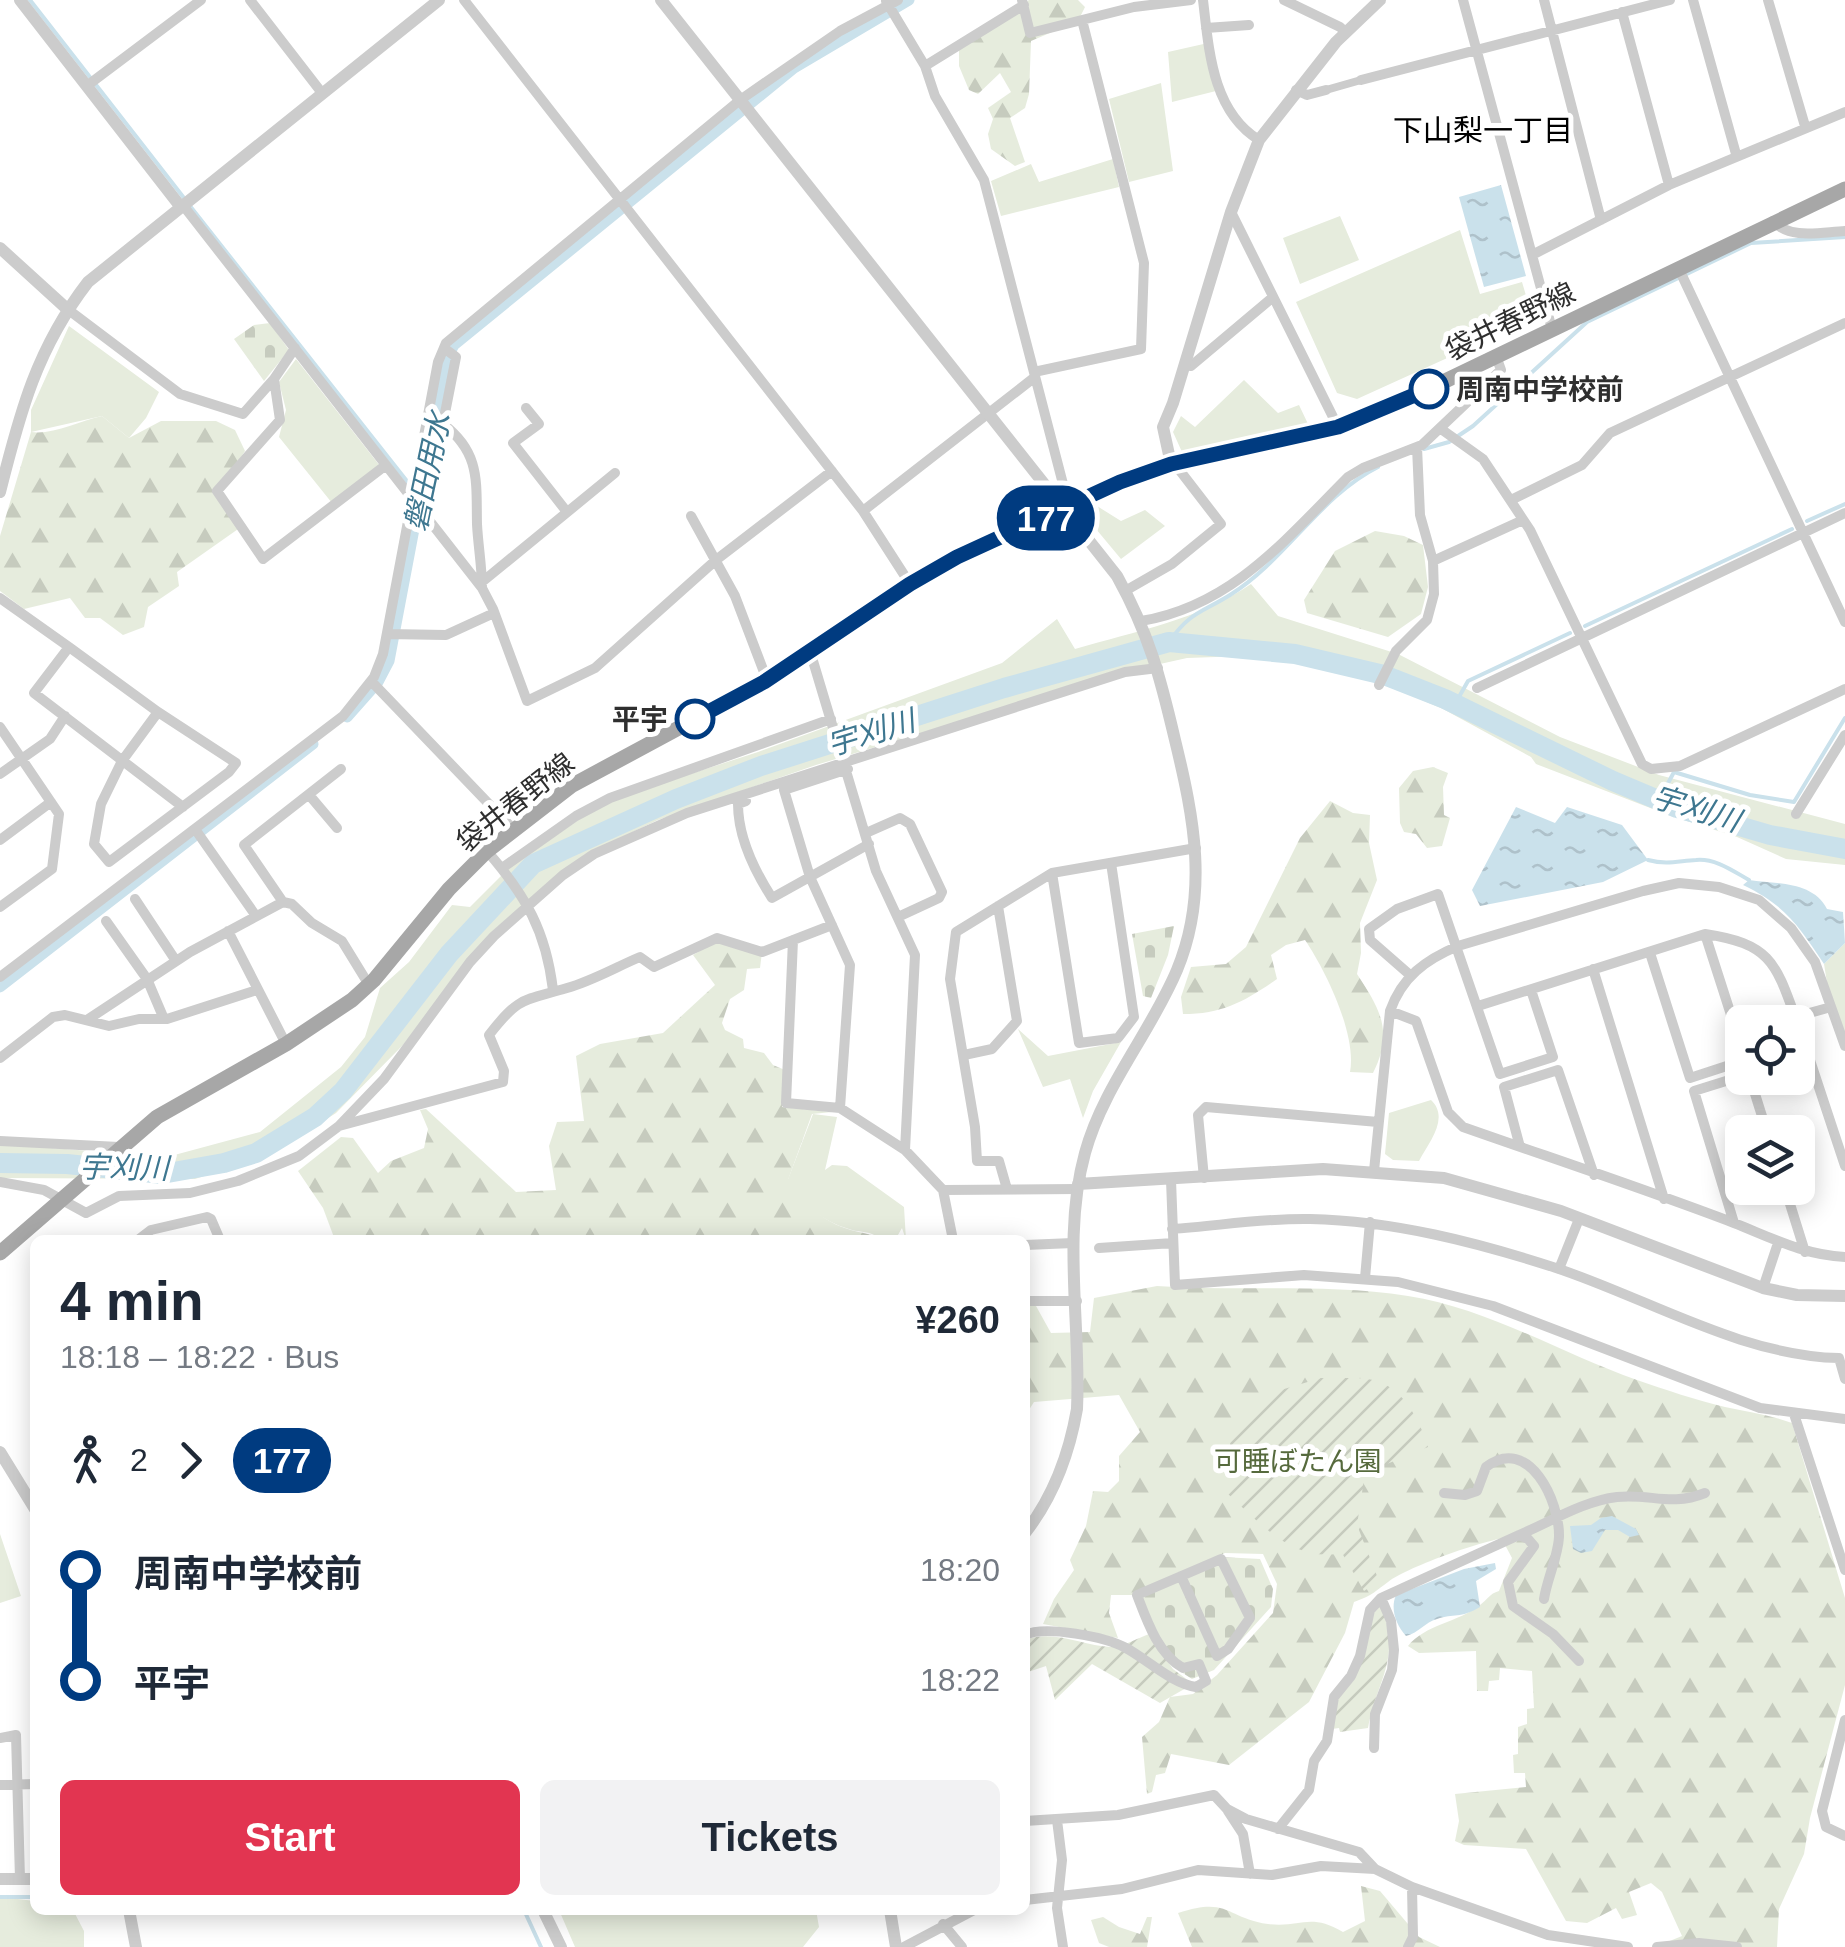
<!DOCTYPE html>
<html lang="en">
<head>
<meta charset="utf-8">
<style>
	body { margin:0; font-family:Arial,"Noto Sans JP",sans-serif; background:#f2f2f3; color:#1f2937; height:100vh; display:flex; flex-direction:column; font-size:38px; white-space:nowrap }
	* { box-sizing:border-box; margin:0 }
	p { font-size:32px; color:#747a83 }
	.icon { flex:none; width:55px; height:55px; fill:none; stroke:currentColor; stroke-width:2; stroke-linecap:round; stroke-linejoin:round }
	.map { position:relative; flex:1; overflow:hidden }
	.details { position:absolute; left:30px; top:1235px; width:1000px; height:680px; display:flex; flex-direction:column; background:#fff; border-radius:15px; box-shadow:0 5px 25px #0003 }
	.details>* { flex:none }
	.badge { padding:0 20px; border-radius:32px; font-size:35px; line-height:65px }
	.tools { position:absolute; left:1725px; top:1005px; display:grid; gap:20px }
	.tools a { display:grid; place-items:center; width:90px; height:90px; border-radius:15px; background:#fff; box-shadow:0 5px 25px #0003; font-size:50px }
	.map>.badge { position:absolute; translate:-50% -50%; box-shadow:0 0 0 5px #fff }
	.legs { display:flex; align-items:center; gap:15px; height:110px; padding:0 30px; font-size:32px }
	.legs p { margin-inline-start:auto }
	.summary { display:flex; align-items:center; justify-content:space-between; height:170px; padding:0 30px }
	h1 { font-size:55px; font-weight:700; line-height:75px }
	.cta { display:flex; gap:20px; margin-top:auto; padding:20px 30px }
	.cta a { flex:1; height:115px; border-radius:15px; background:#e23551; color:#fff; font-size:40px; font-weight:700; line-height:115px; text-align:center }
	.cta a+a { background:#f2f2f3; color:#1f2937 }
	ul { padding:0 30px; list-style:none }
	li { display:flex; align-items:center; gap:35px; height:110px; font-size:38px }
	li i { display:grid; place-items:center; width:15px; height:100%; margin:0 12px; background:currentColor }
	li i::after { content:''; width:25px; height:25px; margin:-12px; border:8px solid; border-radius:50%; background:#fff }
	li p { margin-inline-start:auto }
	li:first-child i { background:linear-gradient(#0000 50%,currentColor 0) }
	li:last-child i { background:linear-gradient(currentColor 50%,#0000 0) }
	.map>svg:first-child { display:block }
	.green { fill:#e6ecdd }
	.forest { fill:url(#forest-firs) }
	.cemetery { fill:url(#cemetery-stones) }
	.garden { fill:url(#garden-furrows) }
	.water { fill:url(#water-ripples) }
	.lines { fill:none; stroke-linecap:round; stroke-linejoin:round }
	.stream { stroke:#cae1eb; stroke-width:4 }
	.canal { stroke:#cae1eb; stroke-width:11 }
	.river { stroke:#cae1eb; stroke-width:20 }
	.pedestrian { stroke:#ccc; stroke-width:8 }
	.minor { stroke:#ccc; stroke-width:10 }
	.tertiary { stroke:#ccc; stroke-width:12 }
	.primary { stroke:#a7a7a7; stroke-width:15 }
	.line-1-casing { stroke:#fff; stroke-width:22 }
	.line-1 { stroke:#003b80; stroke-width:15 }
	.stop-1-dot { fill:#fff; stroke:#003b80; stroke-width:5 }
	.labels { text-anchor:middle; stroke-width:10; stroke-linejoin:round; paint-order:stroke }
	.street-label { font-size:28px; fill:#2f2f2f; stroke:#fff }
	.stop-label { font-size:28px; font-weight:bold; fill:#2f2f2f; stroke:#fff; text-anchor:start }
	.park-label { font-size:28px; fill:#566a3d; stroke:#fff }
	.neighbourhood-label { font-size:30px; fill:#000; stroke:#fff }
	.water-label { font-size:30px; font-style:italic; fill:#3e7790; stroke:#fff }
</style>
</head>
<body>
<div class="map">
<svg width="1845" height="1947" viewBox="0 0 1845 1947">
	<defs>
		<pattern id="forest-firs" width="22" height="20" patternUnits="userSpaceOnUse" patternTransform="scale(2.5)"><rect width="22" height="20" fill="#e6ecdd"/><path d="M5 1l3.5 6h-7zM16 11l3.5 6h-7z" fill="#c6cbbe"/></pattern>
		<pattern id="cemetery-stones" width="16" height="16" patternUnits="userSpaceOnUse" patternTransform="scale(2.5)"><rect width="16" height="16" fill="#e6ecdd"/><path d="M2 7V4a2 2 0 0 1 4 0v3zM10 15v-3a2 2 0 0 1 4 0v3z" fill="#c6cbbe"/></pattern>
		<pattern id="garden-furrows" width="10" height="10" patternUnits="userSpaceOnUse" patternTransform="scale(2.5)"><rect width="10" height="10" fill="#e6ecdd"/><path d="M-1 1l2-2M0 10L10 0M9 11l2-2" fill="none" stroke="#c6cbbe"/></pattern>
		<pattern id="water-ripples" width="26" height="14" patternUnits="userSpaceOnUse" patternTransform="scale(2.5)"><rect width="26" height="14" fill="#cae1eb"/><path d="M2 4q2-2 4 0t4 0M15 11q2-2 4 0t4 0" fill="none" stroke="#aec1ca"/></pattern>
	</defs>
	<rect width="100%" height="100%" fill="#fff"/>
	<path class="green" d="M1208,43L1220,90L1172,102L1168,52Z
		M1161,83L1173,171L1129,182L1109,99Z
		M1113,159L1119,187L1001,216L991,181L1031,164L1039,182Z
		M1340,216L1359,260L1300,284L1283,238Z
		M1460,230L1480,294L1522,282L1533,319L1357,399L1337,393L1296,302Z
		M69,326L159,392L146,418L129,438L102,416L31,432V410Z
		M296,359L380,466L332,503L279,437L286,410L279,382Z
		M1244,380L1278,413L1299,405L1309,426L1182,452L1173,432L1181,416L1195,427Z
		M1097,506L1121,521L1145,510L1165,526L1121,559L1091,523L1093,508Z
		M1251,584L1278,616L1398,654L1560,737L1659,775L1845,824V865L1786,859L1737,837L1671,816L1536,764L1531,757L1443,709L1391,687L1319,664L1245,656L1187,658L1124,672L816,765L658,820L584,855L495,929L403,1045L336,1113L272,1154L195,1179L0,1178V1144L167,1157L260,1132L341,1067L365,1037L380,988L409,962L452,905L470,907L508,869L604,802L758,752L1002,663L1057,619L1075,649C1136,631 1198,620 1251,584Z
		M1845,943V1046L1831,1007L1824,964Z
		M1018,1029L1048,1056L1121,1042L1093,1091L1083,1118L1070,1079L1043,1087Z
		M1431,1100C1450,1118 1429,1142 1419,1161L1393,1160L1385,1154L1389,1113Z
		M813,1114L837,1117L825,1170L832,1165L847,1166L904,1207L906,1240L902,1228L895,1240C884,1240 881,1238 872,1234C865,1231 857,1232 849,1229C822,1221 803,1205 787,1182Z
		M0,1534L21,1596L0,1603Z
		M0,1897L35,1901V1910H73L84,1931V1947H0Z
		M559,1910H816L819,1927L803,1947H575Z"/>
	<path class="forest" d="M1029,0H1078L1085,7L1078,21L1031,41L1029,94L1025,108L1010,118L1025,162L1015,166L991,149L988,134L993,119L988,108L1011,92L1000,73L978,94L969,90L959,66V45Z
		M102,416L129,438L161,421H216L235,430L245,451L216,496L241,527L177,572L179,586L148,607L144,627L123,635L100,618H85L70,598L24,609L0,591V536L31,432C53,435 79,421 102,416Z
		M1375,531L1404,536L1423,545L1428,587L1421,614L1388,637L1307,613L1304,600L1335,551Z
		M1433,767L1448,773L1443,787L1444,815L1450,818L1442,846L1427,848L1416,834L1404,832L1400,823L1399,788L1413,771Z
		M1330,801L1353,813L1370,815L1369,843L1377,880L1360,923L1361,953L1357,974C1380,1009 1394,1032 1373,1073L1350,1072C1357,1035 1326,971 1305,940L1286,945L1271,955L1277,979C1245,1001 1223,1014 1183,1014L1181,997L1191,967L1226,964L1246,947L1300,838Z
		M720,939L762,952L760,968L747,969L744,990L730,999L722,1023L725,1030L743,1039L744,1048L764,1053L773,1065L785,1070L782,1107L832,1112L812,1114L788,1180C803,1203 823,1222 851,1230C864,1234 871,1233 883,1240H335L323,1208L298,1171L341,1137L353,1138L378,1173L391,1161L424,1148L428,1129L420,1110L426,1109L516,1192L556,1190L549,1146L557,1122L584,1121L576,1056L600,1044L663,1033L715,985L693,955Z
		M1157,1286C1241,1292 1325,1283 1408,1296C1490,1309 1560,1353 1637,1380C1666,1390 1696,1400 1725,1407C1747,1412 1771,1415 1792,1423L1845,1598V1685L1810,1818L1804,1854L1779,1909L1777,1947H1655L1682,1936L1662,1892L1651,1883L1629,1892L1637,1915L1622,1919L1616,1908L1587,1923L1566,1921L1526,1849L1464,1845L1455,1841L1459,1821L1455,1794L1526,1787L1525,1773H1514L1513,1755L1518,1754V1727L1527,1724V1709L1534,1708L1532,1671L1500,1668L1499,1680L1489,1681L1488,1691H1477L1476,1651L1419,1653L1408,1646C1424,1625 1459,1622 1480,1605C1488,1599 1489,1594 1499,1591L1512,1558L1504,1543L1516,1536C1489,1538 1409,1566 1388,1582C1373,1593 1373,1595 1354,1602L1345,1633L1309,1702L1229,1765L1171,1754L1165,1773L1156,1775L1152,1792L1147,1794L1142,1737L1159,1722L1170,1697L1193,1694L1217,1675L1273,1613L1277,1584L1263,1554L1225,1553L1134,1595H1111L1109,1613L1118,1638L1043,1624L1054,1599L1074,1570L1070,1560L1086,1526L1093,1491L1108,1492L1119,1481V1456L1140,1432L1119,1395L1034,1402L1025,1416V1306H1036L1051,1333L1090,1332L1094,1298Z
		M1361,1886L1380,1891L1419,1937L1440,1947H1192L1178,1913C1229,1896 1226,1918 1268,1924C1301,1928 1309,1912 1343,1932L1365,1921Z
		M1103,1917L1119,1927L1140,1934L1147,1917H1152L1147,1947H1109L1099,1943L1091,1920Z"/>
	<path class="cemetery" d="M270,323L289,350L264,381L234,339L254,325Z
		M1174,926L1168,955L1151,998L1143,996L1132,934Z
		M1222,1557L1260,1559L1273,1589L1271,1607L1214,1670L1192,1679L1175,1668L1134,1597Z"/>
	<path class="garden" d="M1321,1378C1340,1379 1367,1375 1384,1384C1407,1395 1421,1424 1428,1447L1365,1473L1357,1525L1379,1581L1364,1591L1342,1553C1293,1563 1261,1524 1227,1493L1231,1430L1261,1396Z
		M1381,1605C1402,1659 1377,1679 1368,1728L1340,1732L1339,1728L1332,1729L1336,1699L1353,1681L1371,1616Z
		M1149,1634L1173,1669L1193,1684L1160,1703L1092,1664L1055,1700L1046,1666L1025,1673V1640C1055,1629 1082,1646 1111,1647C1123,1647 1138,1638 1149,1634Z"/>
	<path class="water" d="M1501,185L1526,276L1484,287L1459,197Z
		M1516,807L1555,823L1567,807L1622,825L1648,860L1603,882L1480,906L1472,890Z
		M1749,880C1776,884 1813,881 1827,909L1843,912L1845,943L1824,964C1799,926 1785,905 1743,885Z
		M1612,1516L1636,1529L1639,1535L1630,1537L1618,1530H1605L1592,1551L1581,1553L1573,1549L1570,1526L1591,1525L1601,1518Z
		M1495,1563L1496,1569L1476,1581L1480,1607C1460,1619 1454,1613 1437,1619C1425,1622 1419,1633 1406,1636C1396,1625 1390,1609 1396,1595L1464,1569Z"/>
	<g class="lines">
		<path class="stream" d="M30,0L184,198
			M190,206L410,485
			M1424,449L1449,442L1473,426L1587,322L1751,243L1845,237
			M1807,521L1845,504
			M1585,626L1792,529
			M1169,642C1190,612 1201,613 1230,595C1286,560 1320,496 1378,467
			M1455,704L1468,681L1570,633
			M1659,800L1674,772L1750,795L1794,802L1845,718
			M1648,860C1667,865 1678,861 1696,860C1715,858 1733,871 1749,880
			M0,1897H35
			M524,1910L541,1947"/>
		<path class="canal" d="M347,717L378,682L389,661L446,360L454,345L794,68L909,0
			M0,987L313,744"/>
		<path class="river" d="M0,1163L67,1164L162,1174L224,1163L256,1153L315,1117L343,1091L449,954L533,864L676,799L761,766L1004,688L1169,642L1295,654L1384,675L1445,699L1613,781L1677,808L1770,835L1845,849"/>
		<path class="pedestrian" d="M1326,90L1361,80"/>
		<path class="minor" d="M250,0L322,93
			M464,0L863,511L910,584
			M1022,0L1030,33L1134,7L1191,0
			M1203,0C1209,50 1212,111 1259,140
			M1284,0L1340,27L1345,32
			M1463,0L1552,329
			M1544,0L1601,220
			M1693,0L1736,154
			M1768,0L1805,126
			M886,1L925,66L935,96L984,180L1069,507
			M1622,12L1669,185
			M1206,28L1249,25
			M925,66L1024,5
			M1361,80L1670,0
			M88,85L201,0
			M1296,90L1307,95L1326,90
			M182,204L482,588L493,609L527,701L595,668L716,560L832,471
			M1231,212L1338,427
			M1773,221C1790,240 1821,232 1845,231
			M1532,255L1669,185L1845,112
			M1678,267L1845,622
			M66,308L180,394L243,414L274,379
			M295,348L274,379L280,420L217,491L263,559L386,465
			M1185,365L1191,366L1273,297
			M1034,372L1141,349L1144,263L1082,20
			M526,408L539,424L513,443L567,512
			M443,424C481,453 476,482 477,524C478,545 482,566 482,588
			M1441,429L1483,459L1530,530L1642,764L1651,769L1680,766L1845,689
			M1511,500L1582,465L1610,433L1845,323
			M863,511L1035,377
			M425,515L456,357L444,348
			M691,516L735,596L767,680
			M1433,561L1523,520
			M482,582L615,473
			M1125,591L1172,564L1221,524L1174,463
			M0,598L69,647L34,693L183,807
			M1141,621C1232,606 1286,539 1348,477L1363,468L1422,445L1501,370L1496,356
			M387,634L446,635L494,613
			M69,647L158,712L236,763L229,772L109,862L94,844L101,804L122,761L158,712
			M810,651L876,871L915,955L905,1150
			M371,681L513,829
			M1379,685L1396,651L1427,620L1434,594L1433,561L1420,515L1417,447
			M1477,688L1845,513
			M0,727L59,814L52,869L0,907
			M0,774L50,739L65,716
			M787,789L848,769
			M784,790L810,877L850,965L840,1108
			M310,796L337,828
			M746,801L738,804C738,838 754,870 772,898L869,844
			M1796,814L1845,735
			M195,829L256,916
			M866,833L900,818L910,824L942,892L939,898L898,917
			M0,840L51,802
			M487,851C526,896 546,931 553,990
			M502,868L576,816L610,798L831,719
			M1052,873L1079,1043L1118,1038L1134,1017L1111,863
			M135,899L176,961
			M283,902L244,845L341,769
			M106,921L147,979L164,1019
			M228,931L286,1044
			M1705,934L1742,1049
			M793,940L786,1103L840,1108L905,1150L943,1190L953,1240
			M1650,953L1690,1078L1742,1061
			M1593,969L1664,1199
			M1410,975L1370,940L1369,929L1397,909L1438,894L1500,1074L1553,1057L1531,990
			M0,977L343,716L374,677L383,654L438,362L446,343L740,100L840,31L898,0
			M1478,1006L1705,934C1772,944 1776,964 1797,1022
			M1390,1011L1416,1021L1448,1112L1463,1127C1554,1159 1645,1189 1734,1223C1772,1238 1804,1255 1845,1257
			M1795,1017L1831,1007
			M87,1020L190,952L283,902L292,904L312,923L342,941L369,985
			M1798,1024L1845,1166
			M964,1055L992,1049L1017,1021L998,906
			M0,1058L53,1017L65,1015L109,1026L139,1019H167L257,990
			M1750,1078L1767,1132
			M339,1126L384,1079L470,962L494,936L563,875L594,854L687,813L1125,672L1158,668
			M0,1141L119,1147
			M1520,1147L1504,1087L1558,1070L1594,1175
			M1374,1171L1390,1011C1402,977 1425,960 1458,946L1643,891L1679,883L1719,887L1759,900L1791,928L1815,962L1845,1046
			M1204,1178L1198,1115L1206,1107L1378,1122
			M1171,1180L1175,1285L1304,1275L1398,1282L1493,1306L1760,1408L1845,1419
			M0,1182L44,1190L86,1213L119,1196L190,1193L238,1181L299,1156L339,1126L503,1082L504,1071L489,1035C520,995 524,1001 567,988C592,981 616,967 640,957L654,967L717,938L762,952L832,925
			M1785,1188L1805,1252
			M1007,1189L999,1161H977L975,1127L950,979L956,932L1052,873L1196,848
			M943,1190L1077,1189
			M1734,1223L1694,1091L1742,1076
			M1172,1229C1217,1226 1264,1218 1310,1219C1394,1221 1476,1242 1556,1268C1647,1298 1742,1356 1839,1358L1845,1379
			M138,1240L151,1230L207,1217L211,1219L220,1240
			M1025,1245L1073,1243
			M1099,1248L1173,1243
			M1559,1269L1579,1219
			M1365,1278L1370,1222
			M1763,1288L1778,1243
			M1025,1301H1077
			M1794,1414L1845,1570
			M1444,1493L1465,1495L1477,1491L1486,1467C1529,1434 1560,1502 1559,1537C1558,1557 1547,1579 1544,1599
			M1519,1535C1550,1522 1583,1501 1617,1497C1650,1493 1670,1507 1705,1493
			M1025,1635C1045,1625 1106,1637 1126,1648C1148,1660 1171,1683 1196,1687L1206,1681L1199,1664L1183,1668C1158,1654 1147,1621 1137,1595L1221,1559L1250,1618L1228,1649L1217,1656L1181,1576
			M1845,1720L1822,1811L1826,1827L1845,1836
			M0,1738L16,1735L20,1879
			M1374,1748L1375,1714L1392,1670L1394,1650L1391,1621L1381,1598
			M0,1785L35,1784
			M1228,1811L1243,1834L1250,1874
			M1057,1820L1062,1860L1057,1908L1063,1947
			M1025,1821L1118,1815L1214,1795L1227,1809L1246,1819L1359,1852L1375,1869L1412,1887L1548,1935L1628,1947
			M1278,1829L1309,1790L1314,1761L1327,1741L1334,1697L1351,1676L1360,1656L1370,1610L1381,1598L1519,1535L1528,1539L1534,1546L1508,1582L1513,1606L1553,1634L1579,1661
			M1025,1900L1122,1889L1198,1870L1272,1875L1321,1866L1375,1869
			M943,1924L962,1947
			M904,1947L974,1910
			M1408,1947L1413,1937L1412,1887
			M1657,1947L1699,1943L1737,1947"/>
		<path class="tertiary" d="M20,0L180,206
			M661,0L1117,576C1149,634 1160,676 1175,740C1194,818 1209,893 1177,970C1151,1032 1103,1087 1085,1153C1062,1236 1081,1324 1077,1409C1069,1455 1054,1496 1025,1533
			M0,248L66,308
			M1171,464L1163,427L1173,403L1231,212L1259,140L1336,42L1380,0
			M0,492C20,412 37,348 88,282L439,0
			M1078,1184L1323,1169L1444,1178L1561,1211L1763,1288L1797,1295L1845,1296
			M0,1452L35,1509
			M0,1879H35
			M129,1910L136,1947
			M543,1910L561,1947
			M890,1910L896,1947"/>
		<path class="primary" d="M0,1253L157,1117L286,1044L352,1000L374,980L449,889L487,851L571,786L764,682L910,584L957,557L1119,482L1171,464L1338,427L1395,405L1845,189"/>
	</g>
	<g class="lines">
		<defs>
			<path id="line-1" d="M695,719L764,682L910,584L957,557L1120,482L1171,464L1338,427L1429,389"/>
		</defs>
		<use href="#line-1" class="line-1-casing"/>
		<use href="#line-1" class="line-1"/>
	</g>
	<g class="stop-1-dot">
		<circle cx="1429" cy="389" r="18"/>
		<circle cx="695" cy="719" r="18"/>
	</g>
	<g class="labels">
		<g class="street-label">
			<text transform="translate(1510 321) rotate(-26)" y="10">袋井春野線</text>
			<text transform="translate(515 802) rotate(-38)" y="10">袋井春野線</text>
		</g>
		<g class="stop-label">
			<text x="1456" y="399">周南中学校前</text>
			<text x="668" y="729" text-anchor="end">平宇</text>
		</g>
		<g class="park-label">
			<text x="1298" y="1471">可睡ぼたん園</text>
		</g>
		<g class="neighbourhood-label">
			<text x="1483" y="141">下山梨一丁目</text>
		</g>
		<g class="water-label">
			<text transform="translate(428 472) rotate(-78)" y="10">磐田用水</text>
			<text transform="translate(871 733) rotate(-17)" y="10">宇刈川</text>
			<text transform="translate(1696 809) rotate(17)" y="10">宇刈川</text>
			<text transform="translate(124 1168) rotate(1)" y="10">宇刈川</text>
		</g>
	</g>
</svg>
<div class="tools">
<a><svg class="icon" aria-label="locate" viewBox="0 0 24 24"><circle cx="12" cy="12" r="6"/><path d="M12 2v4M12 18v4M2 12h4M18 12h4"/></svg></a>
<a><svg class="icon" aria-label="layers" viewBox="0 0 24 24"><path d="M12 4l9 5-9 5-9-5zM3 14l9 5 9-5"/></svg></a>
</div>
<b class="badge" style="left:1046px;top:518px;background:#003b80;color:#fff">177</b>
<section class="details">
<div class="summary"><div><h1>4 min</h1><p>18:18 – 18:22 · Bus</p></div><b>¥260</b></div>
<div class="legs"><svg class="icon" aria-label="walk" viewBox="0 0 24 24"><circle cx="13" cy="4" r="2"/><path d="M13 8l-2 6 4 7M11 14l-3 7M7 12l3-4h3l4 4"/></svg>2<svg class="icon" aria-label="forward" viewBox="0 0 24 24"><path d="M9 5l7 7-7 7"/></svg><b class="badge" style="background:#003b80;color:#fff">177</b></div>
<ul>
<li><i style="color:#003b80"></i><b>周南中学校前</b><p>18:20</p></li>
<li><i style="color:#003b80"></i><b>平宇</b><p>18:22</p></li>
</ul>
<div class="cta"><a>Start</a><a>Tickets</a></div>
</section>
</div>
</body>
</html>
